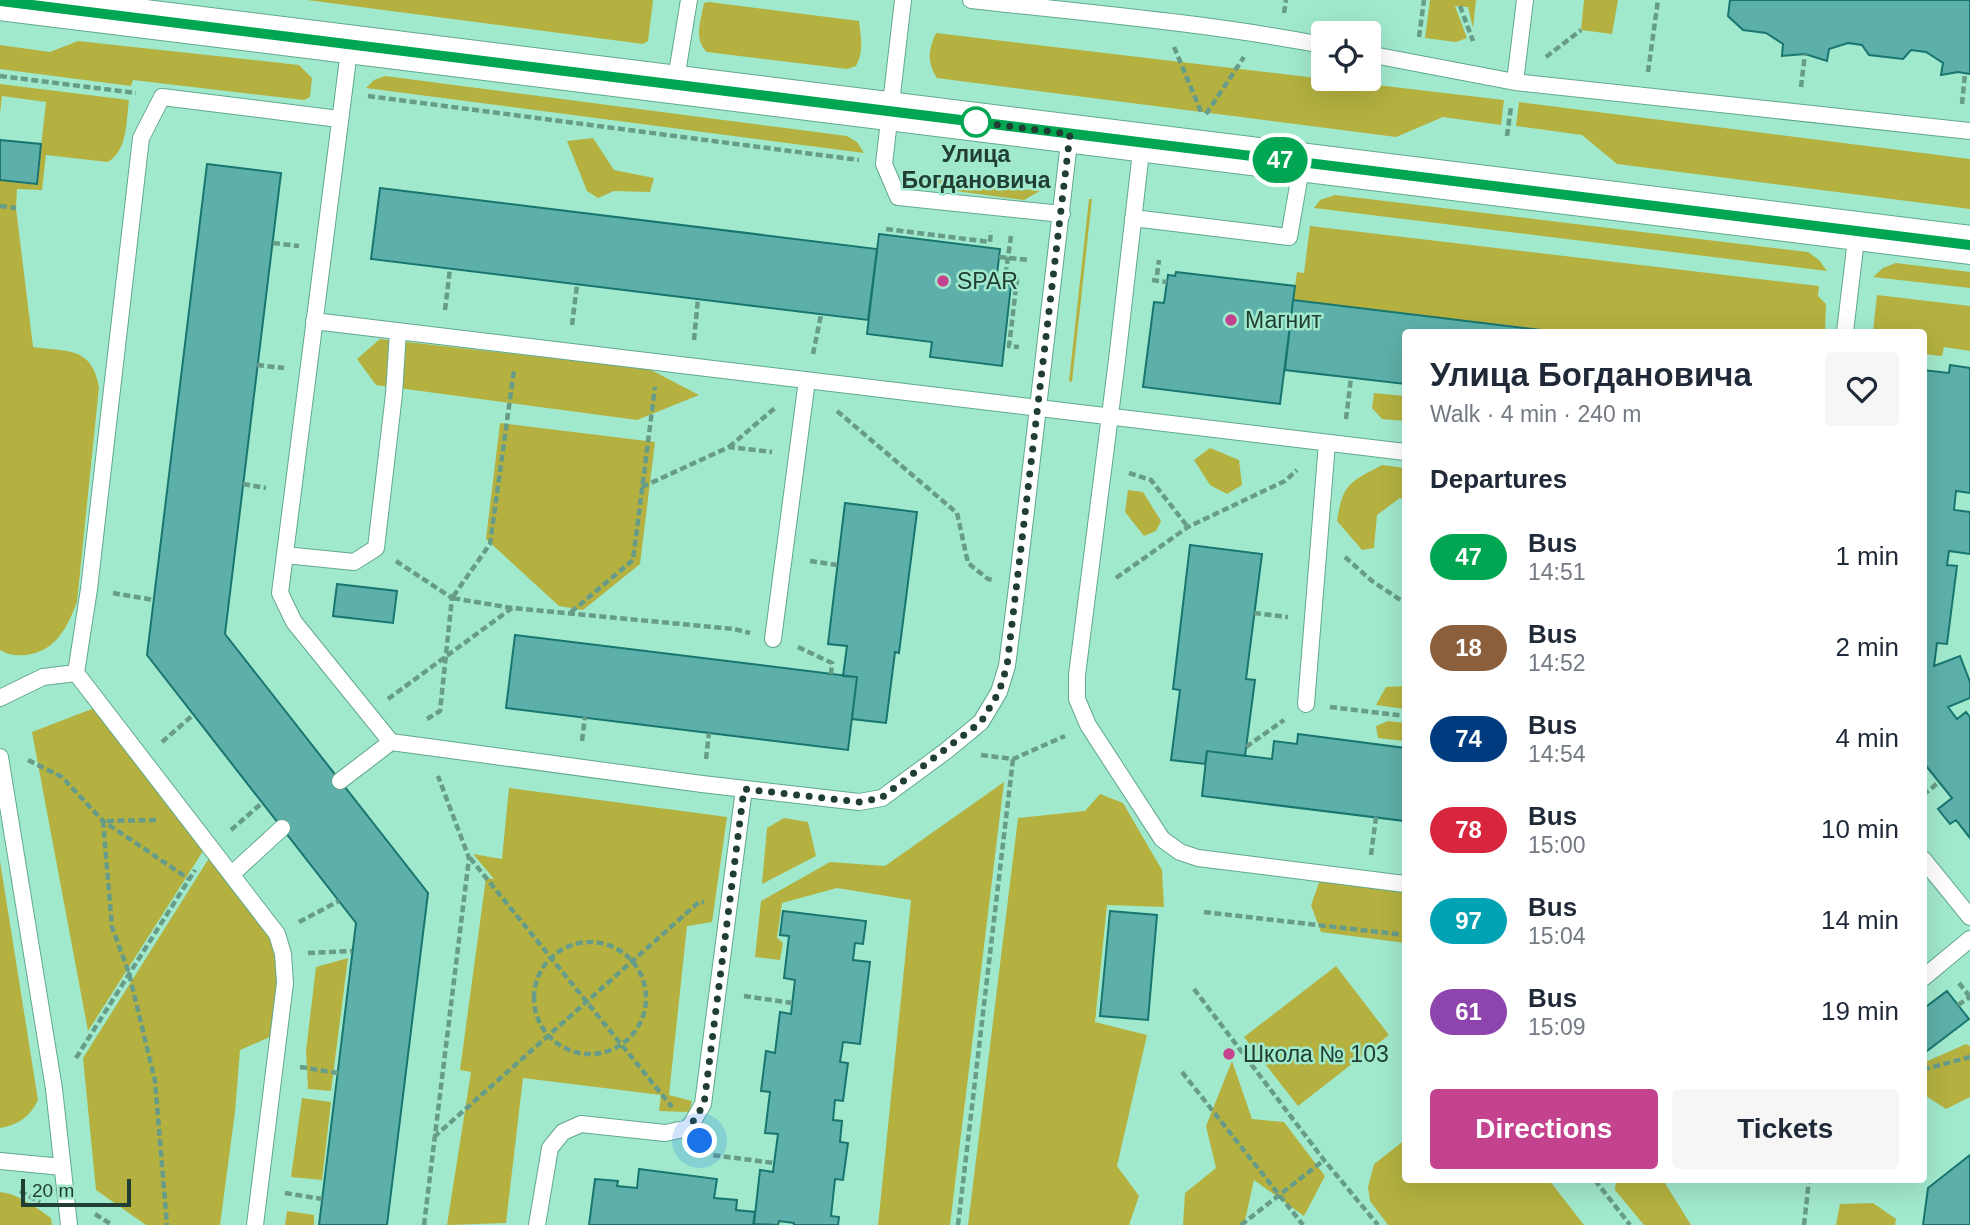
<!DOCTYPE html>
<html lang="en">
<head>
<meta charset="utf-8">
<style>
	body { margin:0; font-family:Arial,sans-serif; background:#f6f6f7; color:#1f2937; height:100vh; display:flex; flex-direction:column; font-size:26px; white-space:nowrap }
	* { box-sizing:border-box; margin:0 }
	p { font-size:23px; color:#747a83 }
	.icon { flex:none; width:38px; height:38px; fill:none; stroke:currentColor; stroke-width:2; stroke-linecap:round; stroke-linejoin:round }
	.map { position:relative; flex:1; overflow:hidden }
	.details { position:absolute; left:1402px; top:329px; width:525px; height:854px; display:flex; flex-direction:column; background:#fff; border-radius:7px; box-shadow:0 7px 28px #0002 }
	.details>* { flex:none }
	.badge { padding:0 14px; border-radius:23px; font-size:24px; line-height:46px }
	.fabs { position:absolute; left:1311px; top:21px; display:grid; gap:14px }
	.fabs a { display:grid; place-items:center; width:70px; height:70px; border-radius:7px; background:#fff; box-shadow:0 7px 28px #0002; font-size:35px }
	.scale { position:absolute; left:21px; bottom:18px; width:110px; box-sizing:border-box; padding-left:7px; border:4px solid #203e33; border-top:0; font-size:19px; line-height:24px; white-space:nowrap; color:#203e33; -webkit-text-stroke:5px #a1e9cd; paint-order:stroke }
	.you { position:absolute; width:35px; height:35px; margin:-18px; border:5px solid #fff; border-radius:50%; background:#1a73e8; box-shadow:0 0 0 10px #1a73e833 }
	.map>.badge { position:absolute; translate:-50% -50%; box-shadow:0 0 0 4px #fff }
	h2 { padding:0 28px; font-size:26px; line-height:63px }
	.round { display:grid; place-items:center; flex:none; width:74px; height:74px; border-radius:7px; background:#f6f6f7 }
	.summary { display:flex; align-items:center; justify-content:space-between; height:119px; padding:0 28px }
	h1 { font-size:33px; font-weight:800; line-height:52px }
	.cta { display:flex; gap:14px; margin-top:auto; padding:14px 28px }
	.cta a { flex:1; height:80px; border-radius:7px; background:#c3438e; color:#fff; font-size:28px; font-weight:800; line-height:80px; text-align:center }
	.cta a+a { background:#f6f6f7; color:#1f2937 }
	ul { padding:0; list-style:none }
	li { display:flex; align-items:center; gap:21px; height:91px; padding:0 28px }
	li div { flex:1 }
	li b { display:block; font-size:26px }
	li em { font-style:normal }
	li .badge { min-width:77px; font-weight:700; text-align:center }
	.map>svg:first-child { display:block }
	.green { fill:#b4b140 }
	.building { fill:#5db0a9; stroke:#18756f; stroke-width:2 }
	.lines { fill:none; stroke-linecap:round; stroke-linejoin:round }
	.service-casing { stroke:#61a88e; stroke-width:18 }
	.tertiary-casing { stroke:#61a88e; stroke-width:40 }
	.path { stroke:#679c88; stroke-width:4.5; stroke-dasharray:7 3.5; stroke-linecap:butt }
	.service { stroke:#fff; stroke-width:16 }
	.tertiary { stroke:#fff; stroke-width:38 }
	.line-casing { stroke:#fff; stroke-width:16 }
	.line { stroke:#00a651; stroke-width:10 }
	.walk { stroke:#203e33; stroke-width:7; stroke-dasharray:0 12.6 }
	.stop-dot { fill:#fff; stroke:#00a651; stroke-width:3.5 }
	.poi-dot { fill:#c3438e; stroke:#a1e9cd; stroke-width:2.5 }
	.labels { text-anchor:middle; stroke-width:5; stroke-linejoin:round; paint-order:stroke }
	.stop-label { font-size:23px; font-weight:bold; fill:#203e33; stroke:#a1e9cd }
	.poi-label { font-size:23px; fill:#203e33; stroke:#a1e9cd; text-anchor:start }
</style>
</head>
<body>
<div class="map">
<svg width="1970" height="1225" viewBox="0 0 1970 1225">
	<rect width="100%" height="100%" fill="#a1e9cd"/>
	<path class="green" d="M307,0H652L653,1L648,41L643,44Z
		M1430,0H1476L1473,28L1468,7L1455,6L1467,38L1456,42L1425,38Z
		M1584,0H1618L1612,34L1581,30Z
		M709,2L859,21C861,38 864,51 856,66L847,69L707,52C693,40 701,20 704,3Z
		M936,33L1504,100L1501,125L1443,117L1396,137L937,78C927,62 928,50 936,33Z
		M78,41L299,65L312,78L310,97L304,100L133,80L131,86L0,69V45L50,52Z
		M385,76L847,136L857,142L864,153L366,88L374,80Z
		M0,84L129,100C126,121 128,150 108,162L46,155L42,190L17,189L16,208L33,347C67,352 92,346 99,387L77,602C67,628 56,651 26,655C16,656 9,655 0,650V180L37,183L46,102L2,96L0,114Z
		M1519,102L1970,159V209L1617,164L1582,135L1516,126Z
		M593,138L614,170L654,178L650,192L614,191L598,198L587,191L567,141Z
		M904,175L1040,191L1024,200L910,185L905,182Z
		M1335,195L1808,252L1819,260L1827,271L1314,208L1320,200Z
		M1089,199H1092L1072,382L1069,381Z
		M1310,226L1819,286L1818,296L1826,304L1825,332H1558L1293,300L1297,272L1304,273Z
		M1896,263L1970,272V288L1873,277L1883,268Z
		M1877,295L1970,306V351L1944,347L1942,356L1923,354V332H1873Z
		M380,339L649,369L699,395L637,420L376,385L357,359Z
		M1374,393L1405,396V421L1382,419L1372,408Z
		M500,423L655,442L640,564L583,610L559,606L486,539Z
		M1210,448L1239,460L1242,485L1227,494L1210,485L1194,460Z
		M1382,465L1405,468V499L1400,498L1377,515L1374,548L1362,550L1337,521C1343,483 1350,482 1382,465Z
		M1128,490L1143,492L1161,521L1156,531L1144,536L1125,512Z
		M1405,686V709L1376,705L1386,687Z
		M97,707L205,848L88,1031L32,732Z
		M1388,721L1405,723V741L1378,738L1376,726Z
		M1004,782L950,1225H878L911,900L837,888L782,903L777,938L783,943L780,960L755,957L761,901L830,862L885,866Z
		M509,788L727,817L712,922L687,926L669,1095L692,1101L689,1112L659,1111L661,1095L523,1078L506,1223L447,1225L471,1072L460,1070L486,878L494,879L473,854L502,859Z
		M1100,794L1123,803L1162,870L1164,907L1107,905L1095,1022L1147,1035L1117,1166L1139,1196L1129,1225H968L1018,818L1085,811Z
		M784,818L808,822L816,856L762,884L767,828Z
		M211,855L267,928L278,961L272,1036L240,1050L235,1112L220,1225H146L96,1190L83,1058Z
		M0,861L38,1100C30,1117 18,1125 0,1128Z
		M1320,880L1405,890V943L1321,932L1311,905Z
		M348,958L331,1091L308,1089L306,1051L316,967Z
		M1336,966L1389,1035L1298,1106L1244,1037Z
		M1966,1044L1970,1046V1097L1946,1109L1923,1094V1063Z
		M1232,1061L1252,1119L1284,1122L1325,1176L1304,1216L1254,1180L1244,1225H1183L1185,1193L1216,1168L1206,1126Z
		M302,1098L331,1102L322,1180L291,1177Z
		M1405,1140V1180H1549L1584,1225H1388L1370,1201L1368,1187L1374,1164Z
		M1616,1180H1663L1691,1225H1644L1615,1190Z
		M0,1192C19,1194 35,1207 51,1218L52,1225H0Z
		M1873,1203L1896,1219L1895,1225H1836L1840,1204Z
		M287,1211L314,1215V1225H285Z"/>
	<path class="building" d="M1730,0H1970V74L1958,72L1941,75L1943,63L1926,52L1911,50L1903,59L1869,55L1862,45L1848,43L1829,49L1827,61L1805,54L1782,56L1783,44L1766,33L1743,30L1728,16Z
		M0,140L41,144L37,184L0,180Z
		M207,164L281,173L225,634L428,893L387,1225H319L356,923L147,655Z
		M380,188L877,249L868,320L371,259Z
		M879,234L1000,249L996,283L1011,285L1002,366L930,357L932,342L867,334Z
		M1176,272L1295,286L1280,404L1143,387L1154,302L1164,303L1168,275L1175,276Z
		M1293,300L1558,332H1405V384L1285,370Z
		M1950,365L1970,368V493L1956,491L1954,510L1970,512V554L1949,551L1947,565L1957,566L1947,644L1937,643L1934,666L1960,656L1970,682V698L1948,707L1957,719L1966,712L1970,717V838L1956,820L1950,824L1938,809L1952,798L1927,767L1923,770V370L1949,373Z
		M845,503L917,512L899,653L895,652L886,723L852,719L857,677L843,676L847,646L828,644Z
		M1190,545L1262,554L1246,679L1255,680L1245,756L1207,751L1205,764L1171,760L1180,690L1173,689Z
		M337,584L397,591L393,623L333,616Z
		M515,635L857,677L848,750L506,708Z
		M1298,734L1405,748V821L1202,796L1207,751L1272,759L1274,741L1297,744Z
		M783,911L866,921L863,944L855,943L853,960L870,962L860,1044L843,1042L840,1062L848,1063L843,1101L835,1100L833,1120L842,1121L840,1142L848,1143L843,1180L835,1179L831,1216L839,1217L838,1225H794V1223L779,1221L778,1225L754,1224L760,1170L773,1172L778,1134L765,1133L770,1092L761,1091L766,1051L775,1053L780,1012L791,1014L795,980L784,978L789,936L780,935Z
		M1110,911L1157,915L1148,1020L1100,1016Z
		M1947,991L1969,1019L1923,1054V1009Z
		M1970,1155V1225H1923L1928,1188Z
		M639,1169L717,1179L714,1198L737,1200L736,1210L755,1212L753,1225H589L595,1179L618,1181L617,1186L637,1188Z"/>
	<g class="lines">
		<defs>
			<path id="service" d="M903,0L884,164L898,197L1062,214
				M971,0C1088,13 1207,23 1323,45
				M350,43L280,593L294,622L391,742L702,784L859,802L882,798L946,751L981,722L999,692L1007,666L1017,587L1070,134
				M1368,54L1515,82L1525,0
				M1515,82L1970,131
				M675,85L689,0
				M1142,143L1117,360L1077,675V699L1088,725L1162,839L1180,852L1198,858L1405,884
				M1133,218L1289,237L1302,163
				M314,321L1405,452
				M1845,332L1857,231
				M285,555L354,562L376,548L394,394L398,331
				M773,639L807,380
				M0,698L43,677L76,673
				M1306,704L1327,443
				M0,757L54,1089L69,1225
				M340,781L391,742
				M1923,859L1970,917
				M232,874L282,828
				M1923,978L1970,939
				M0,1161L62,1167
				M255,1225L285,983L283,954L277,934L76,673L89,589L141,138L162,97L339,119
				M537,1225L550,1148L563,1132L581,1124L665,1133L689,1128L703,1104L744,789"/>
			<path id="tertiary" d="M0,1L1970,245"/>
		</defs>
		<use href="#service" class="service-casing"/>
		<use href="#tertiary" class="tertiary-casing"/>
		<path class="path" d="M1460,6L1473,41
			M1284,13L1286,0
			M1419,37L1424,0
			M1174,47L1202,114
			M1546,57L1581,30
			M1648,72L1658,0
			M0,76L136,93
			M1801,87L1805,54
			M368,96L859,160
			M1962,104L1965,73
			M1206,114L1244,57
			M1507,136L1511,107
			M0,206L16,208
			M886,229L990,242L991,231
			M1011,236L1005,278L1017,280L1009,346L1019,347
			M273,243L299,246
			M999,257L1029,260
			M1157,275L1159,260
			M1152,280L1167,282
			M445,310L450,269
			M572,325L577,285
			M694,340L698,299
			M813,354L821,315
			M257,365L284,368
			M837,411L957,513L968,563L988,579L994,580
			M1346,419L1351,378
			M729,447L776,407
			M1129,473L1151,480L1188,527
			M243,484L266,488
			M642,487L729,447L772,452
			M1345,557L1372,581L1405,603
			M396,561L452,598L440,711L427,719
			M810,561L837,565
			M1116,578L1188,527L1285,481L1297,470
			M113,593L154,600
			M512,608L452,598L490,544L514,370
			M571,612L633,560L655,387
			M1254,613L1288,617
			M798,647L832,663L831,674
			M388,699L512,608L734,629L750,633
			M1330,707L1405,716
			M582,741L585,717
			M162,742L193,715
			M1246,747L1284,720
			M981,755L1013,759L1065,736
			M706,759L709,733
			M28,760L62,777L103,821L189,879
			M1923,795L1939,782
			M156,820L103,821L112,927L129,973L155,1081L167,1225
			M231,830L262,803
			M1371,855L1376,817
			M470,858L672,1107
			M1204,912L1405,935
			M299,922L339,901
			M534 998a56 56 0 1 1 112 0a56 56 0 1 1-112 0Z
			M308,953L352,951
			M1959,983L1970,997
			M1194,989L1324,1160L1378,1225
			M744,996L792,1003
			M1958,1005L1970,997
			M76,1058L195,870
			M300,1067L338,1073
			M1923,1067L1929,1068L1970,1057
			M1182,1072L1303,1225
			M434,1137L699,902H704
			M706,1148L712,1155L774,1163
			M1595,1180L1630,1225
			M20,1191L40,1202
			M285,1193L322,1199
			M95,1214L112,1225
			M424,1225L469,858L438,776
			M958,1225L1013,759
			M1241,1225L1324,1160
			M1804,1225L1809,1180"/>
		<use href="#service" class="service"/>
		<use href="#tertiary" class="tertiary"/>
	</g>
	<g class="lines">
		<defs>
			<path id="line" d="M0,1L1970,245"/>
		</defs>
		<use href="#line" class="line-casing"/>
		<use href="#line" class="line"/>
		<path class="walk" d="M700,1141L689,1128L704,1104L744,789L859,802L881,798L981,722L999,692L1007,666L1070,134L976,122"/>
	</g>
	<circle class="stop-dot" cx="976" cy="122" r="14"/>
	<g class="poi-dot">
		<circle cx="943" cy="281" r="7"/>
		<circle cx="1231" cy="320" r="7"/>
		<circle cx="1229" cy="1054" r="7"/>
	</g>
	<g class="labels">
		<g class="stop-label">
			<text x="976" y="162">Улица<tspan x="976" dy="26">Богдановича</tspan></text>
		</g>
		<g class="poi-label">
			<text x="957" y="289">SPAR</text>
			<text x="1245" y="328">Магнит</text>
			<text x="1243" y="1062">Школа № 103</text>
		</g>
	</g>
</svg>
<div class="fabs">
<a><svg class="icon" aria-label="locate" viewBox="0 0 24 24"><circle cx="12" cy="12" r="6"/><path d="M12 2v4M12 18v4M2 12h4M18 12h4"/></svg></a>
</div>
<div class="scale">20 m</div>
<div class="you" style="left:700px;top:1141px"></div>
<b class="badge" style="left:1280px;top:160px;background:#00a651;color:#fff">47</b>
<section class="details">
<div class="summary"><div><h1>Улица Богдановича</h1><p>Walk · 4 min · 240 m</p></div><a class="round"><svg class="icon" aria-label="heart" viewBox="0 0 24 24"><path d="M12 20l-8-8c-3-5 5-10 8-4 3-6 11-1 8 4z"/></svg></a></div>
<h2>Departures</h2>
<ul>
<li><span class="badge" style="background:#00a651;color:#fff">47</span><div><b>Bus</b><p>14:51</p></div><em>1 min</em></li>
<li><span class="badge" style="background:#8b5e3c;color:#fff">18</span><div><b>Bus</b><p>14:52</p></div><em>2 min</em></li>
<li><span class="badge" style="background:#003b80;color:#fff">74</span><div><b>Bus</b><p>14:54</p></div><em>4 min</em></li>
<li><span class="badge" style="background:#d7263d;color:#fff">78</span><div><b>Bus</b><p>15:00</p></div><em>10 min</em></li>
<li><span class="badge" style="background:#00a3b4;color:#fff">97</span><div><b>Bus</b><p>15:04</p></div><em>14 min</em></li>
<li><span class="badge" style="background:#8e44ad;color:#fff">61</span><div><b>Bus</b><p>15:09</p></div><em>19 min</em></li>
</ul>
<div class="cta"><a>Directions</a><a>Tickets</a></div>
</section>
</div>
</body>
</html>
